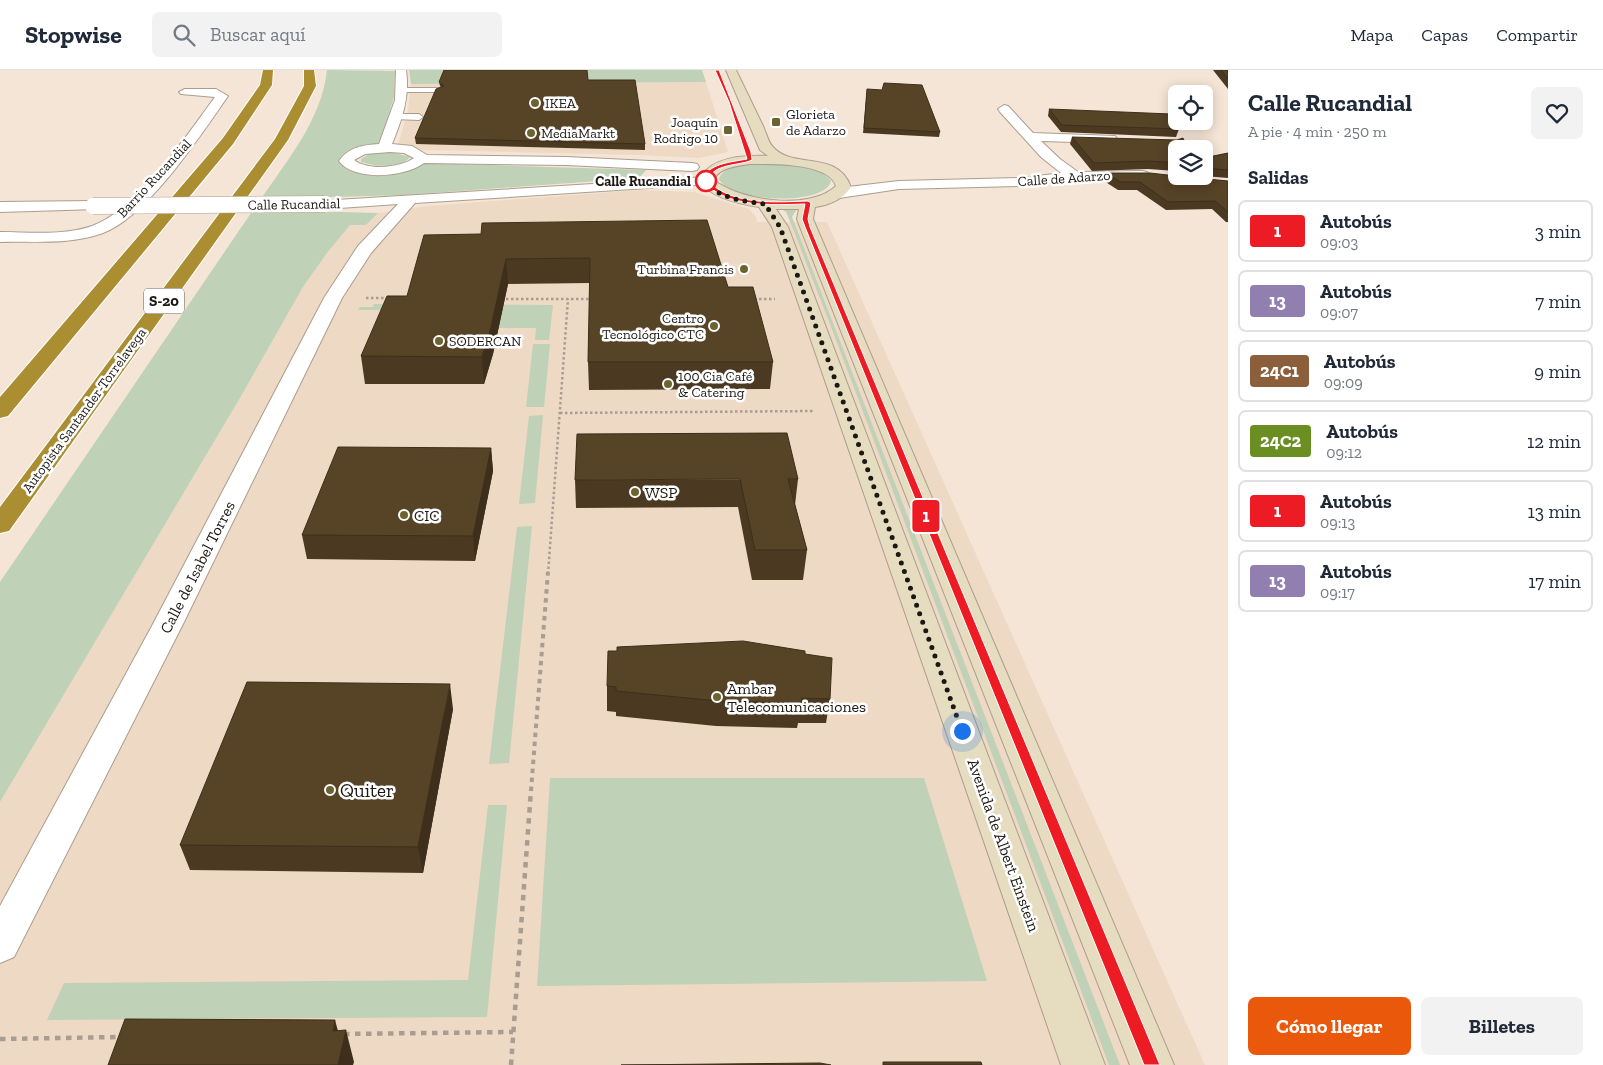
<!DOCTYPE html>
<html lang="es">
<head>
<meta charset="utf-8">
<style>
	body { margin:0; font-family:"Zilla Slab",serif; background:#f2f2f3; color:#1f2937; height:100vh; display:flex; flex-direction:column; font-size:19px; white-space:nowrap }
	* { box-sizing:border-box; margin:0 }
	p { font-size:16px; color:#747a83 }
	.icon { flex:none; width:28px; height:28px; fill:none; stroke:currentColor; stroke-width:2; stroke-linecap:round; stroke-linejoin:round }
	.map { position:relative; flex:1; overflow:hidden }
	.details { display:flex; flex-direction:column; background:#fff; width:375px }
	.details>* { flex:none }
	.badge { padding:0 10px; border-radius:4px; font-size:18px; line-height:32px }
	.controls { position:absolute; left:1168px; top:15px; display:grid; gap:10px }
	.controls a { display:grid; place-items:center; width:45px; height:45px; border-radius:8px; background:#fff; box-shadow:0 2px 12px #0003; font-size:25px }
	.you { position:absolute; width:25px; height:25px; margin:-12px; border:4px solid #fff; border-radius:50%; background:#1a73e8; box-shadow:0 0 0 8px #1a73e833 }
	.map>.badge { position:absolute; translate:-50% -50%; box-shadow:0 0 0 2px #fff }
	h2 { padding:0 20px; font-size:19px; line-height:45px }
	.round { display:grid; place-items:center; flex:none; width:52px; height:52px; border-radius:8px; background:#f2f2f3 }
	.head { display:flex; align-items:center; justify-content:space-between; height:85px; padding:0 20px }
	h1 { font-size:24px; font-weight:700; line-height:38px }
	.action { display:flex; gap:10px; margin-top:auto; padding:10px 20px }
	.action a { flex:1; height:58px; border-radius:8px; background:#ea580c; color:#fff; font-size:20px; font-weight:700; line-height:58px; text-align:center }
	.action a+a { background:#f2f2f3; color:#1f2937 }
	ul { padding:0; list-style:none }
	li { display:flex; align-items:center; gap:15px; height:62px; margin:0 10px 8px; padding:0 10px; border:2px solid #e0e1e3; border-radius:8px }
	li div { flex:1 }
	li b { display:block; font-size:19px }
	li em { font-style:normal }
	li .badge { min-width:55px; font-weight:700; text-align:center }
	header { display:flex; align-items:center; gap:30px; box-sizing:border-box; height:70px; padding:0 25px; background:#fff; border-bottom:1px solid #e0e1e3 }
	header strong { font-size:24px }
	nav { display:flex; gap:28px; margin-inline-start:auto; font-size:18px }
	.search { width:350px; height:45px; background:#f2f2f3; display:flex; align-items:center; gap:12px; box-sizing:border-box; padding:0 18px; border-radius:8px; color:#747a83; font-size:19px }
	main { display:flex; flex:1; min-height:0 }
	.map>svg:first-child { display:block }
	.built { fill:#eed9c4 }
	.green { fill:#bfd1b6 }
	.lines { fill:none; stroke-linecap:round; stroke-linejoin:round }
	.service-casing { stroke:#ac9d8f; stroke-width:2 }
	.minor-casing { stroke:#ac9d8f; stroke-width:2 }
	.secondary-casing { stroke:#ac9d8f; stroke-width:2 }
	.motorway-casing { stroke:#fff; stroke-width:2 }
	.path-far2 { stroke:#a99d91; stroke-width:2.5; stroke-dasharray:2.5 2.5; stroke-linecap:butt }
	.path-far1 { stroke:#a99d91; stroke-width:4; stroke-dasharray:4.5 4.5; stroke-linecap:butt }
	.path { stroke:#a99d91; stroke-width:4.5; stroke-dasharray:5.5 5.5; stroke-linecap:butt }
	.service { fill:#fff; fill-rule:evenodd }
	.minor { fill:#fff; fill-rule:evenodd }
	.secondary { fill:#e6ddc1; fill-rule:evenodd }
	.motorway { fill:#aa8e31; fill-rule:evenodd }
	.minor-bridge-casing { stroke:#ac9d8f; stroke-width:17; stroke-linecap:butt }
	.minor-bridge { stroke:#fff; stroke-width:16 }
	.wall { fill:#4b3a21 }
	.shaded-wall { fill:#3d2f1b }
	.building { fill:#574326; stroke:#3d2f1b }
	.line { fill:#ed1c24; stroke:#fff }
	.walk { stroke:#1c1712; stroke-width:5; stroke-dasharray:0 9 }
	.poi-dot { fill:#6d6330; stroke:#fff; stroke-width:2 }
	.stop-dot { fill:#fff; stroke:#ed1c24; stroke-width:2.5 }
	.labels { text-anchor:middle; stroke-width:5; stroke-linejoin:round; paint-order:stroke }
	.far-poi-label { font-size:14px; fill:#1c1712; stroke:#fff; text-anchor:start }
	.far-street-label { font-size:14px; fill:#1c1712; stroke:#fff }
	.far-stop-label { font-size:14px; font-weight:bold; fill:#1c1712; stroke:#fff; text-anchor:end }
	.shield { fill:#fff; stroke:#605d59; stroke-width:1 }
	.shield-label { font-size:15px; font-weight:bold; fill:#1c1712 }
	.poi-label { font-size:16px; fill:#1c1712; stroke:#fff; text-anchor:start }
	.street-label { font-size:16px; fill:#1c1712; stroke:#fff }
	.near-poi-label { font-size:19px; fill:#1c1712; stroke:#fff; text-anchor:start }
</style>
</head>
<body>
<header>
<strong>Stopwise</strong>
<div class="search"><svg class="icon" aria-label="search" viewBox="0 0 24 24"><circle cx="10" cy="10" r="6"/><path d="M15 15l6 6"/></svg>Buscar aquí</div>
<nav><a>Mapa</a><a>Capas</a><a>Compartir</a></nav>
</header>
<main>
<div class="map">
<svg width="1228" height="995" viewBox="0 0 1228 995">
	<rect width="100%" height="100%" fill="#f5e5d6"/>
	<path class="built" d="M706,12L728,82L699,88L638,85L423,80L398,75L408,40L411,14Z
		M641,120L694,122L749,139L756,147L757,152H827L1205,995H0V732L240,328L303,217L327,183L350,155H366L378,143L427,136Z"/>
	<path class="green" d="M327,0L395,1L394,27L379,76C366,79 346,80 339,92L348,100L360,102L425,93L646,100L639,108L405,125L261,129C288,89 322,49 327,0Z
		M409,0H702L706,12L411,14Z
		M391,82L410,87C400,100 375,96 361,92V89L369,84Z
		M773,93C792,95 819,95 831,111C825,137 729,132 719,109C725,91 757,94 773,93Z
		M798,137L792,147L1120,995H1109L833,262L790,151L786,142L780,138Z
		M342,142L378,143L366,155H350L327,183L303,217L240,328L0,732V512L251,143Z
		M374,234L553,235L549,270H535L536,258H490L494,240H358L360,237H373Z
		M533,274H550L544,337H526Z
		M543,345L535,433L519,434L529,346Z
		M532,456L509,693L489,694L517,457Z
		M550,708H924L987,911L537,916Z
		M488,735H507L487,947L47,950L64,913L468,910Z"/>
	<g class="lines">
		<defs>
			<path id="service" d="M400,18H439L443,20L439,22H400Z
				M397,44H419L423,47L419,50L394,49L393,47Z"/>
			<path id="minor" d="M396,0H406C410,27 402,49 392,74L412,76L427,85L566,87L692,93L697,94L699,97L697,100L692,101L566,95L424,93C406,107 354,112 339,91C349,77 363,75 379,74L395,30ZM390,82L404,83L414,88C400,98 368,101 354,90L365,84Z
				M185,19H216L228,26C201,65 147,147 103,163C70,175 34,171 0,172V162C29,162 63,166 92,156C137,140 187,65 215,27L181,24L179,22Z
				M1004,35L1008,36L1033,63L1115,66L1117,69L1110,73L1041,71L1060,89L1078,102L1142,101L1147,102L1149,105L1147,108L1142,109L1075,110L1023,116L899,119L839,128L834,126L831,123L834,120L839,118L899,111L1023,108L1061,103L1041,87L1000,42L998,39Z
				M706,107L711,108L713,111L711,114L415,133L371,183L342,228L183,554L14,887L0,893V836L153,554L324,228L358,176L398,134L325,139L320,137L317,134L320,131Z
				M93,131L98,133L101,136L98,139L0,142V132Z"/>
			<path id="secondary" d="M726,0H736C745,19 754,37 763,56C766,62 768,72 773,77C793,100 837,79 851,117C843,129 830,135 815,137L813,149L1174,995H1130L800,157L797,149L799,139H776L788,157L1105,995H1061L772,157L759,137C739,134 711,128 699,111C709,86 745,85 768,86L760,80ZM750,94C771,94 828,92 836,116C810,141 740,131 714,110C719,97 738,96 750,94Z"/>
			<path id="motorway" d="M263,0H273L272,15L233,74L8,346L0,348V327L223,68L260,15Z
				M304,0H314L316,16L288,70L9,461L0,463V437L275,69L304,16Z"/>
		</defs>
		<use href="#service" class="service-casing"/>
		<use href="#minor" class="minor-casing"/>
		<use href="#secondary" class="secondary-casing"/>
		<use href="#motorway" class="motorway-casing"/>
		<path class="path-far2" d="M366,228H390
			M501,229H592
			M754,229H775
			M560,343L814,341
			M548,504L568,229"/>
		<path class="path-far1" d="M531,721L548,502"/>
		<path class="path" d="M344,964L513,962
			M0,969L120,967
			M511,995L531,720"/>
		<use href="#service" class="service"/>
		<use href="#minor" class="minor"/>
		<use href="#secondary" class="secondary"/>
		<use href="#motorway" class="motorway"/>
		<defs>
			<path id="minor-bridge" d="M93,136L325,134"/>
		</defs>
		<use href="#minor-bridge" class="minor-bridge-casing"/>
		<use href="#minor-bridge" class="minor-bridge"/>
	</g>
	<path class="wall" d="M1213,0H1228V19Z
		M588,10L645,74V80L416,74L415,68L441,17L440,16L439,12Z
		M867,19L940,62L939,67L863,63Z
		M1049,39L1179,59L1176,67L1061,62L1048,46Z
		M1072,67L1176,79V101L1148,99L1092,101L1070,74Z
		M1228,83V108L1204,106V88Z
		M1106,103L1228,111V152H1226L1212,139L1166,140L1137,120H1118L1104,111Z
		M481,164L728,217L773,292L770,319L589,320L588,292L590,213L508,214L493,284L484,314H365L361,286L407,226Z
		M491,378L493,401L475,491L307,489L302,465Z
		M798,409L795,435L807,480L803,510H752L738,437L576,438L575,410Z
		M805,584L830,629L826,653H798L797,658L716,656L616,646V642L607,641V616Z
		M453,639L423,803L190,800L180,775Z"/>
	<path class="shaded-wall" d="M506,189L508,214L493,284L484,314L482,287Z
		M491,378L493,401L475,491L473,466Z
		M450,614L453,639L423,803L418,777Z
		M335,950L342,976L346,960L354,992L353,995H338L333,961Z"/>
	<path class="building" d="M444,0H587L588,10H635L645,74L415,68L436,19L444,16L439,12Z
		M1221,0H1228V9Z
		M884,13L922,15L940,62L864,58L867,19L882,20Z
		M1049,39L1171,44L1179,59L1062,55Z
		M1072,67L1177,70L1183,68L1188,79H1176V93L1150,91L1094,93Z
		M1228,83V100L1204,98V88Z
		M1106,103H1150L1176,106L1228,111V142L1215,131L1168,132L1140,112H1120Z
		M707,150L728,217H753L773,292H588L590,188L506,189L491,257L482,287L361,286L387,226H407L424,165L481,164L482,153Z
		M787,363L798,409H788L807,480H755L740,409L575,410L577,364Z
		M338,377L491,378L473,466L302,465Z
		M743,571L805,581V584L832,588L830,629L802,628L801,633L718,631L616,621V617L607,616L608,581H617V577Z
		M247,612L450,614L418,777L180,775Z
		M125,949L335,950L333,961L346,960L338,995H108Z
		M883,992H981L982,995H883Z
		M820,993L831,995H621Z"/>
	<path class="line" d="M715,0H719L751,82L752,90C740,96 712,93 708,111C733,136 775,132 808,131L811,133L808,149L810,157L1160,995H1144L805,157L802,149L805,134C771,135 727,138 703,111C706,93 733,92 747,89L729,32Z"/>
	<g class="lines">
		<path class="walk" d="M706,111C717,129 745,131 765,134L780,157L962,661"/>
	</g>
	<g class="poi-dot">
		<circle cx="535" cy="33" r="5"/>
		<rect x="771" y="47" width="10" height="10" rx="2.5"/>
		<rect x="723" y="55" width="10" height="10" rx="2.5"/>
		<circle cx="531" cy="63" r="5"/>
		<circle cx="744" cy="199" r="5"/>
		<circle cx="714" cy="256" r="5"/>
		<circle cx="439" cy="271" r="5"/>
		<circle cx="668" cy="314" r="5"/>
		<circle cx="635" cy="422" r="5"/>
		<circle cx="404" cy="445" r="5"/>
		<circle cx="717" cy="627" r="5"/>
		<circle cx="330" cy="720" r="5"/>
	</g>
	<circle class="stop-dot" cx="706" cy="111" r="10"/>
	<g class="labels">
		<g class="far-poi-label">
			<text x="545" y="38">IKEA</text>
			<text x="786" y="49">Glorieta<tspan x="786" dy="16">de Adarzo</tspan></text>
			<text x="718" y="57" text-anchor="end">Joaquín<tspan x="718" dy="16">Rodrigo 10</tspan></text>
			<text x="541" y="68">MediaMarkt</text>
			<text x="734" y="204" text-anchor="end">Turbina Francis</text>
			<text x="704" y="253" text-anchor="end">Centro<tspan x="704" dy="16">Tecnológico CTC</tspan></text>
			<text x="449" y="276">SODERCAN</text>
			<text x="678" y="311">100 Cia Café<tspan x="678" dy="16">&amp; Catering</tspan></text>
		</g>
		<g class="far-street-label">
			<text transform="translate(154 108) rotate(-47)" y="5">Barrio Rucandial</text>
			<text transform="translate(1064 108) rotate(-4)" y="5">Calle de Adarzo</text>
			<text transform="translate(294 134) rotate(-1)" y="5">Calle Rucandial</text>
			<text transform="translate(84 340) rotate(-54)" y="5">Autopista Santander-Torrelavega</text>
		</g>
		<g class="far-stop-label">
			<text x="691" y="116">Calle Rucandial</text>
		</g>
		<rect class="shield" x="144" y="218.5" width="40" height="25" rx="4"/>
		<g class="shield-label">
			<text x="164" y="236">S-20</text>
		</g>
		<g class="poi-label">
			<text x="645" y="428">WSP</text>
			<text x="414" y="451">CIC</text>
			<text x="727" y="624">Ambar<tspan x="727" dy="18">Telecomunicaciones</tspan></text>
		</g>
		<g class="street-label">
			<text transform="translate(197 497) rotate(-63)" y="6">Calle de Isabel Torres</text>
			<text transform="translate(1004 775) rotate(70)" y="6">Avenida de Albert Einstein</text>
		</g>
		<g class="near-poi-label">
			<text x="340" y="727">Quiter</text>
		</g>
	</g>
</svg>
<div class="controls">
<a><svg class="icon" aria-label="locate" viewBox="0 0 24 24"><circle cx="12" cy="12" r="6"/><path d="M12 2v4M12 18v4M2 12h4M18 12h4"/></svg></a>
<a><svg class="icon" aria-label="layers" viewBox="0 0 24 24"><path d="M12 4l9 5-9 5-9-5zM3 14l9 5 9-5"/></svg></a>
</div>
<div class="you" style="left:962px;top:661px"></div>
<b class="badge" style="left:926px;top:446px;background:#ed1c24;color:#fff">1</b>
</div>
<section class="details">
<div class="head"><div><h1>Calle Rucandial</h1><p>A pie · 4 min · 250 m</p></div><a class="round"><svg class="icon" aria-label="heart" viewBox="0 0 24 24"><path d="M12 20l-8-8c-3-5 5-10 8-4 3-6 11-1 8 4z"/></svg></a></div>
<h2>Salidas</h2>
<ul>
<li><span class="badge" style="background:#ed1c24;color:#fff">1</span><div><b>Autobús</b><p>09:03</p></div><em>3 min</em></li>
<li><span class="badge" style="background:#917faf;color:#fff">13</span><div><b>Autobús</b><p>09:07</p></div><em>7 min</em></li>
<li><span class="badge" style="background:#8b5e3c;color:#fff">24C1</span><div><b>Autobús</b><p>09:09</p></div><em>9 min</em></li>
<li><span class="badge" style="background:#6b8e23;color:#fff">24C2</span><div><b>Autobús</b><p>09:12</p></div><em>12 min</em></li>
<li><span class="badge" style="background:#ed1c24;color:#fff">1</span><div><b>Autobús</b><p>09:13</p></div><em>13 min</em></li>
<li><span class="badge" style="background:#917faf;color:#fff">13</span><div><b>Autobús</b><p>09:17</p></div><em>17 min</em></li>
</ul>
<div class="action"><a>Cómo llegar</a><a>Billetes</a></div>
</section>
</main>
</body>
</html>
